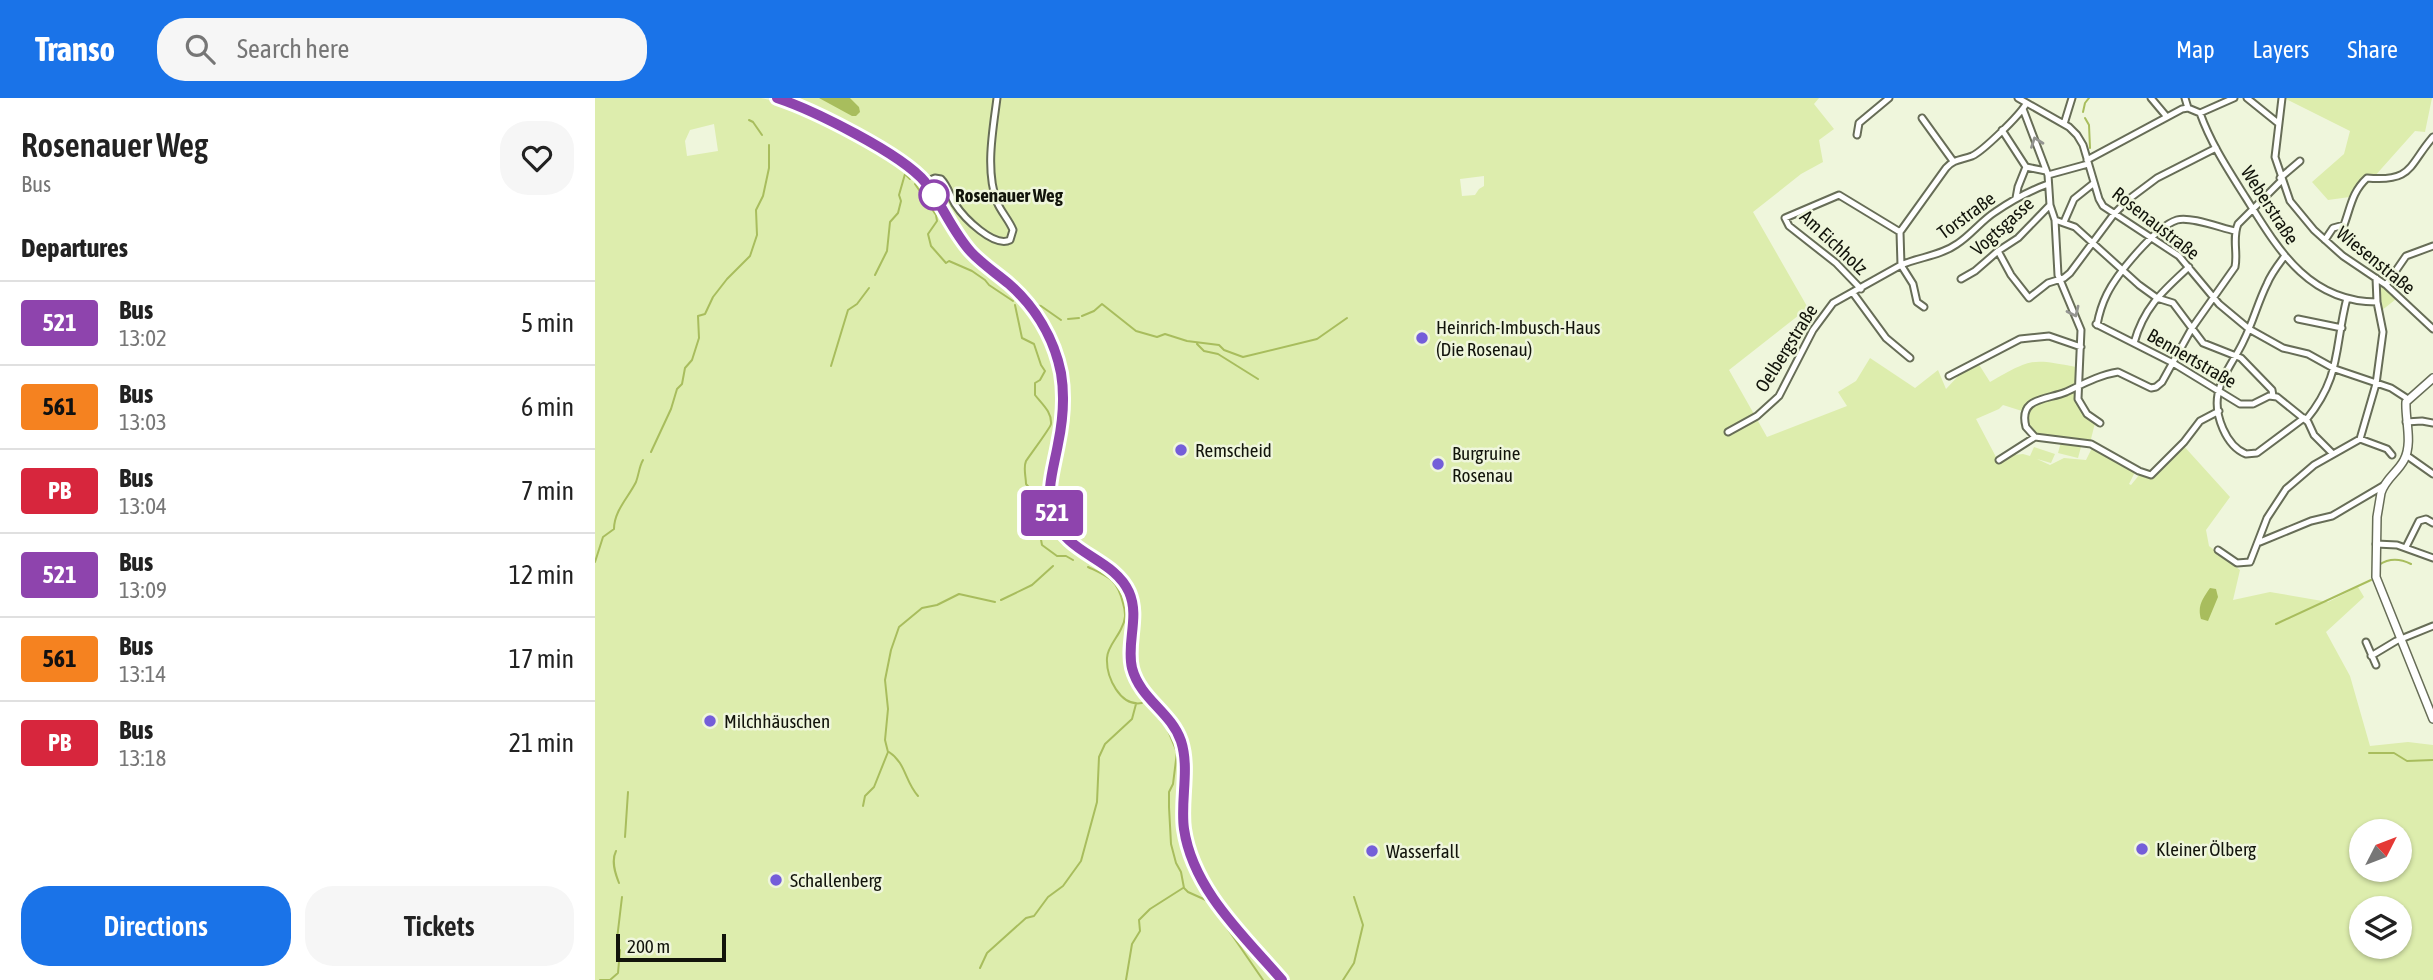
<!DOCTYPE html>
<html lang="en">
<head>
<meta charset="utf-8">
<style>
	body { margin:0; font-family:"Asap Condensed",sans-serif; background:#f6f6f6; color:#222; height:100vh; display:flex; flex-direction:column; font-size:26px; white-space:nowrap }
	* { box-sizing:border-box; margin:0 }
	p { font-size:23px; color:#767676 }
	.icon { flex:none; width:38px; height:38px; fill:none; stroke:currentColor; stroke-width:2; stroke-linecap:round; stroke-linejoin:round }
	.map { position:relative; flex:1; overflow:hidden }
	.sheet { display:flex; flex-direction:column; background:#fff; width:595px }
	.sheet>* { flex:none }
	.badge { padding:0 14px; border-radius:5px; font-size:24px; line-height:46px }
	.needle { width:46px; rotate:48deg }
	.fabs { position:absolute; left:1754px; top:721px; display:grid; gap:14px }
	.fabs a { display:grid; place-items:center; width:63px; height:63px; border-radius:50%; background:#fff; box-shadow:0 2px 5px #0004; font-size:35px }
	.scale { position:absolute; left:21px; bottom:18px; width:110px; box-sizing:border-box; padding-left:7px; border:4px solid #12140b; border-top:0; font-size:19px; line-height:24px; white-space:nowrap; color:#12140b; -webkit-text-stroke:5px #eff6dc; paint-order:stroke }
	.map>.badge { position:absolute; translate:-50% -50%; box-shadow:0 0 0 4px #fff }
	h2 { padding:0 21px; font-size:26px; line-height:63px }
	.round { display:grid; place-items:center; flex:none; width:74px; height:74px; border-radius:28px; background:#f6f6f6 }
	.overview { display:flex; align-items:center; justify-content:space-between; height:119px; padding:0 21px }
	h1 { font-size:33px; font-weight:600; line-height:52px }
	.primary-button { display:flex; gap:14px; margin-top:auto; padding:14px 21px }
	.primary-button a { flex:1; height:80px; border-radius:28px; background:#1a73e8; color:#fff; font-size:28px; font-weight:600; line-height:80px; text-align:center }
	.primary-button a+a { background:#f6f6f6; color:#222 }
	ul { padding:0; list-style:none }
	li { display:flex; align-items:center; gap:21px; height:84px; padding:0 21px; border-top:2px solid #e0e0e0 }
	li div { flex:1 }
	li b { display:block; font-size:26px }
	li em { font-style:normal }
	li .badge { min-width:77px; font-weight:700; text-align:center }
	header { display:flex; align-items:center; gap:42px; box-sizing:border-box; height:98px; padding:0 35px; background:#1a73e8; color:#fff }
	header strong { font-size:33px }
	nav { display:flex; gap:38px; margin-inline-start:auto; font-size:24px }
	.search { width:490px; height:63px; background:#f6f6f6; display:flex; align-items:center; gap:18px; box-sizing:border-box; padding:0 24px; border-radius:28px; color:#767676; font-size:26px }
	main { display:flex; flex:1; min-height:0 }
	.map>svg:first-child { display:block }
	.green { fill:#ddedad; fill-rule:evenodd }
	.water { fill:#a8bd5d }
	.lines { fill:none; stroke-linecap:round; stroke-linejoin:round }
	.stream { stroke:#a8bd5d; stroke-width:2 }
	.minor-casing { stroke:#676d57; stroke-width:9 }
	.major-casing { stroke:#676d57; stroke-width:10 }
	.minor { stroke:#fff; stroke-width:5 }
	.major { stroke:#fff; stroke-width:7 }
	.oneway { stroke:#949591 }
	.line-casing { stroke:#fff; stroke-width:16 }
	.line { stroke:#8e44ad; stroke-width:10 }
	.stop-dot { fill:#fff; stroke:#8e44ad; stroke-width:3.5 }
	.poi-dot { fill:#745ed9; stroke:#eff6dc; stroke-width:2.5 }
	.labels { text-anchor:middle; stroke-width:5; stroke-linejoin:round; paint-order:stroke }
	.stop-label { font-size:19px; font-weight:bold; fill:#12140b; stroke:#eff6dc; text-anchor:start }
	.street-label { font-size:19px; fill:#12140b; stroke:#eff6dc }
	.poi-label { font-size:19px; fill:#12140b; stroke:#eff6dc; text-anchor:start }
</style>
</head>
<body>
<header>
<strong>Transo</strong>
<div class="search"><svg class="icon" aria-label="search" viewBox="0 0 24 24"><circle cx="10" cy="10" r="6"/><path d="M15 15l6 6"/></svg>Search here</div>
<nav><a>Map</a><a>Layers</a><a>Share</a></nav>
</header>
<main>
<section class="sheet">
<div class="overview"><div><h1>Rosenauer Weg</h1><p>Bus</p></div><a class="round"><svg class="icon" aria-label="heart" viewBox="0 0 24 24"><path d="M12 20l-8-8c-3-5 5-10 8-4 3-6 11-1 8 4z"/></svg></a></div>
<h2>Departures</h2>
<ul>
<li><span class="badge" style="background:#8e44ad;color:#fff">521</span><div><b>Bus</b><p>13:02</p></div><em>5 min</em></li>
<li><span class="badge" style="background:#f58220;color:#111">561</span><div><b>Bus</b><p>13:03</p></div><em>6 min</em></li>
<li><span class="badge" style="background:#d7263d;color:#fff">PB</span><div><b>Bus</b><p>13:04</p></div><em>7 min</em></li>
<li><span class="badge" style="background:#8e44ad;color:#fff">521</span><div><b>Bus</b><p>13:09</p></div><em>12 min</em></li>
<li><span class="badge" style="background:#f58220;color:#111">561</span><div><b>Bus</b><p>13:14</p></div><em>17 min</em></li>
<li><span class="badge" style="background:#d7263d;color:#fff">PB</span><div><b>Bus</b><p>13:18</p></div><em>21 min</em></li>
</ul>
<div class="primary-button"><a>Directions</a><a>Tickets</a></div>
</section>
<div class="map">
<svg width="1838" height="882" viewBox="0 0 1838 882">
	<rect width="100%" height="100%" fill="#eff6dc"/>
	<path class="green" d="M0,0C37,0 75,0 112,0C129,0 148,0 165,0C200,5 300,60 324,86C340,102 349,125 364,142C374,154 387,164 399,175C440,214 465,249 466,308L452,400L470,443L513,474L530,492L535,505L537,578L566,615L582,639L585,651V707L590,749L595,766L606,787L684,882H0ZM119,26L123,53L92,58L90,43L95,32Z
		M187,0H1224L1219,6L1239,31L1224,42L1228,64L1206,76L1158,114L1213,210L1134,272L1172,339L1252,308L1243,294L1261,283L1275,260L1320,290L1343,272L1351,291L1366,275L1383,265L1395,284C1436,261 1435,260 1481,269C1480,295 1476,310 1500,325L1495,345L1439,335L1433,329L1427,313L1408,307L1404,311L1381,321L1401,359L1428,356L1435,358L1439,349L1460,356L1456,365L1442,361L1455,367L1469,360L1491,362L1497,350L1540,374L1534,386L1536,387L1545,376L1558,381L1587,346L1635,399L1611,432L1614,448L1645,472L1638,502L1675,494L1733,504L1763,489L1769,499L1731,534L1755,578L1775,648L1813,644L1838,647V882H691C661,848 612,800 598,757C586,722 588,670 585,633C570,610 546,596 540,568C535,545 551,509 534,489C503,455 465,452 457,399L472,300L469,271L440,210L384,158L370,142L338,87L323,71L284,48ZM889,78V88L884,91L880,97L867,98L865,81ZM1766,733H1804V772H1766ZM1766,810H1804V849H1766Z
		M1689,0H1837L1830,34L1820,33L1762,98L1733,102L1717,84L1749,56L1755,33Z
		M1785,185L1801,201L1786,213L1783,187Z
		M1466,344L1486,349L1483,360L1463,355Z"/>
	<path class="water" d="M224,0H255L264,9L265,14L261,18H257Z
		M1615,490L1621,491L1623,499L1613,523L1606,521C1602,508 1608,500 1615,490Z"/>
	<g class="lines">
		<path class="stream" d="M1488,14L1490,5L1494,0
			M1490,20L1494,27L1495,50
			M154,22L158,24L167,37
			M320,86L341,117L342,123L333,136L336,148L351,165L354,163L377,173L390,182L394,187L418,203
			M280,177L292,153L295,124L303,115L306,103L304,97L310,76L315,81
			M420,207L427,240L439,246L446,267L450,273L445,282L440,285V297C447,306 457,314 456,326C456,329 435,357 431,363C428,370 431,379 431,386L437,393L447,447L462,458H471L478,462
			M440,207L446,208L466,222
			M487,218L499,213L507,206L541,233L562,239L570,236L592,243L624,247L629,252L648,259L722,241L752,220
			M473,221L484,220
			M602,246L609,253L623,256L663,281
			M236,268L253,212L262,206L274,190
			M56,354L76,311L82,291L87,286L90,270L97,262L104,240L103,218L110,216L118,199L132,181L155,158L162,137L161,112L168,98L174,70V47
			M0,464L8,439L19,431C19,413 33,400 41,384C44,376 44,369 48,362
			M1784,467C1794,460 1806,461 1816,466
			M493,469C514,479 522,481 528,505C531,515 531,522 526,531C522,540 512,550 512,560C511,579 525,609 547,605
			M406,502L437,487L458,468
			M1681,526L1776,482
			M553,608L572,630L582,654L578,686L574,694V709L576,746L581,765L586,774L589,790L593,794L613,803
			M294,654C311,665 310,684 323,698
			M1774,655H1799L1812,663L1838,662
			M268,708L270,698L279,689L293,654L290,642L293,611L290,582L296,552L304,529L327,510L342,507L364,496L400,504
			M30,739L33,694
			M21,753C16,763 20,775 24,785
			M617,808L668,882
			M22,841L27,799
			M385,870L392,855L431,820L439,818L453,799L468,788L486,763L502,704L504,659L510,646L537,621L541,606
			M5,882H14
			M15,882L23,875L25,852
			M531,882L537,846L545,833L544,822L555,811L588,790
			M748,882L759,865L768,827L759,799"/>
		<defs>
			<path id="minor" d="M1423,0L1474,29L1482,37L1488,47L1504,101L1508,108L1584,158L1624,206L1654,231L1688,250L1713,256L1740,271L1796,290L1813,301
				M1556,0L1572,19
				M1590,0L1593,10
				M1652,0L1683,25
				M1687,0L1680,59L1695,103L1719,132L1748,158L1791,187L1838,231
				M1428,11L1453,77L1455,107L1460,122L1463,177L1486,232L1483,301L1492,316L1505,325
				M1605,15C1616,46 1634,73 1651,100C1683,151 1713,204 1782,204
				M1327,20L1358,63
				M1469,26L1477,0
				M1407,32L1431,69
				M1262,37L1264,25L1294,0
				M1492,62L1587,11L1593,10L1605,15L1639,0
				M1453,77L1493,66
				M1685,80L1705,63
				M330,84L340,80L346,81C353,88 355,98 360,106C369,120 399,150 415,142L418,132C414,122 406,114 402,104C390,72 398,32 402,0
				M1421,100L1423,89L1431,69L1451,73
				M1460,122L1480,129L1544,187L1562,200L1578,205L1608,245L1646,260L1677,292L1678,298
				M1469,124L1479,101L1499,85
				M1730,142L1738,130L1749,127C1756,108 1757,94 1772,80C1818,84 1813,68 1838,39
				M1403,153L1416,177L1434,200L1453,185L1469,180L1475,175L1519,116L1534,101L1562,80L1621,50
				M1689,159C1683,167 1676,176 1672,186C1663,204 1658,224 1649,242C1641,260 1627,276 1623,296C1619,317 1631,348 1651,356L1662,355L1709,320
				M1366,181L1380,173L1403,153L1423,140L1455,107
				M1791,187L1811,158L1838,148
				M1266,191L1241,165L1194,128L1190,120L1244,97L1305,134
				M1258,195L1291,240L1315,260
				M1329,209L1322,204L1318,186L1306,167C1324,159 1345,158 1362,146C1376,137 1386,123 1400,114C1416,103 1434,93 1453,86
				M1703,221L1747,230
				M1501,226L1578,265L1645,306H1658L1674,298L1682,299L1713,324L1719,337L1737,355
				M1502,227C1504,216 1507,206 1512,196C1522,176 1560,129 1582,122C1595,118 1626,130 1640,133
				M1539,245C1549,209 1568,193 1594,169
				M1354,278L1425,241L1454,238L1486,249
				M1711,322C1747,278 1739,250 1752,200
				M1811,324L1827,323L1838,325
				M1133,334L1162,318L1184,298L1218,232L1238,205L1306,167L1305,134L1351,70C1359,61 1366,62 1377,58C1388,53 1424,18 1431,6
				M1440,339L1431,329C1423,299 1452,302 1471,294C1488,286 1504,277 1523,274L1556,290L1561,289L1567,284L1597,230L1640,169C1643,155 1637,140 1643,126L1686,83
				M1765,341L1792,351L1797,357
				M1811,357L1838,376
				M1404,362L1440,339L1496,346L1544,373L1556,377L1589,344L1605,323L1624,313
				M1665,444L1716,423L1737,418L1788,388
				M1781,446L1802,447L1838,460
				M1811,449L1824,423L1831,421L1838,425
				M1623,452L1642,465L1655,464L1672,420L1691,391L1719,367L1765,341L1781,286L1788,234L1782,204L1781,180
				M1771,544L1781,567
				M1776,558L1801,543L1838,528"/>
			<path id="major" d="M182,0C218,12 307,56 330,84C347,106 357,133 376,154C387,166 401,175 413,186C442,210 461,243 467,280C474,325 446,380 457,417C470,457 517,459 534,494C545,519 531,545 537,570C545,601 576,614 586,643C595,671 585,703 589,731C598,793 649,837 687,882
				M1838,280L1811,304C1810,322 1818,345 1809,362C1803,374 1790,381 1786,395L1782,419L1781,479L1838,621"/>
		</defs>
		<use href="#minor" class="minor-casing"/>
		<use href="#major" class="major-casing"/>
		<use href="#minor" class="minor"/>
		<use href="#major" class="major"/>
	</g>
	<defs><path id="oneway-chevron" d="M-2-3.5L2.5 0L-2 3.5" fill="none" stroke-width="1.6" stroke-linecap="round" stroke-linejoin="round" transform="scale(1.75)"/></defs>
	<g class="oneway">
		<use href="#oneway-chevron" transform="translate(1441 44) rotate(-110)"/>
		<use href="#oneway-chevron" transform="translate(1479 214) rotate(65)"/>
	</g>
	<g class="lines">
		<defs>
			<path id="line" d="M182,0C218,12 307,56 330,84C347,106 357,133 376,154C387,166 401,175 414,186C440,209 459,240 466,275C470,299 468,322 463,346C459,369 450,394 458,417C470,457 518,459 534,494C545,519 531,545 537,570C545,601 576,614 586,643C595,671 585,703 589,731C598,792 649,838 687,882"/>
		</defs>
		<use href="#line" class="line-casing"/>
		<use href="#line" class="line"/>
	</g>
	<circle class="stop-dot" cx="339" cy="97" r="14"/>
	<g class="poi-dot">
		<circle cx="827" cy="240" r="7"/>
		<circle cx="586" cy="352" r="7"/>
		<circle cx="843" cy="366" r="7"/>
		<circle cx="115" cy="623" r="7"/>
		<circle cx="1547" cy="751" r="7"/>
		<circle cx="777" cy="753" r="7"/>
		<circle cx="181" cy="782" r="7"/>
	</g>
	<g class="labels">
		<g class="stop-label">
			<text x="360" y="104">Rosenauer Weg</text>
		</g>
		<g class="street-label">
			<text transform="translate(1675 107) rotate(57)" y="7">Weberstraße</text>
			<text transform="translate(1371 117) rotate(-36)" y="7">Torstraße</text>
			<text transform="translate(1561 125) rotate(38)" y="7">Rosenaustraße</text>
			<text transform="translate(1407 128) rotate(-42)" y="7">Vogtsgasse</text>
			<text transform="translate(1239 144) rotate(43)" y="7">Am Eichholz</text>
			<text transform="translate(1781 162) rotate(39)" y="7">Wiesenstraße</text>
			<text transform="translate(1191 250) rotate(-58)" y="7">Oelbergstraße</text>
			<text transform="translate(1597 260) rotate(30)" y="7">Bennertstraße</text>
		</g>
		<g class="poi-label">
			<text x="841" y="236">Heinrich-Imbusch-Haus<tspan x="841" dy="22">(Die Rosenau)</tspan></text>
			<text x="600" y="359">Remscheid</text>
			<text x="857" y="362">Burgruine<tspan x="857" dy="22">Rosenau</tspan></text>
			<text x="129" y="630">Milchhäuschen</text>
			<text x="1561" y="758">Kleiner Ölberg</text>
			<text x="791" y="760">Wasserfall</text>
			<text x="195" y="789">Schallenberg</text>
		</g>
	</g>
</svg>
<div class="fabs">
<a><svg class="needle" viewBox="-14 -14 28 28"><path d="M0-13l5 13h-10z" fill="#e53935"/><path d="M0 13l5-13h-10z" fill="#767676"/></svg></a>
<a><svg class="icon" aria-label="layers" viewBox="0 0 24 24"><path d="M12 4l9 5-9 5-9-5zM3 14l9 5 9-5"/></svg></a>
</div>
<div class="scale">200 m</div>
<b class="badge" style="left:457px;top:415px;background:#8e44ad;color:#fff">521</b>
</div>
</main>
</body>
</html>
